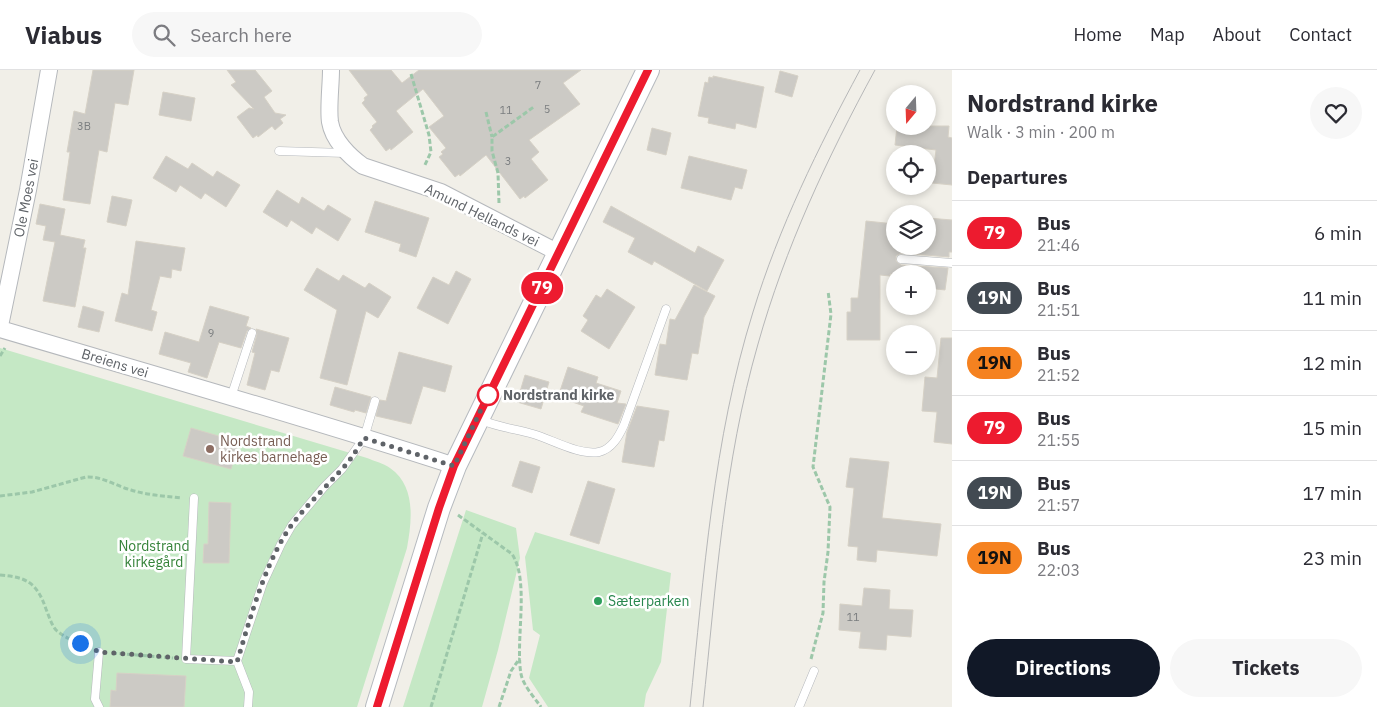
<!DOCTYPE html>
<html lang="en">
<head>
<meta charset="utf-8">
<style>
	body { margin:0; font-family:"IBM Plex Sans",sans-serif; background:#f7f7f7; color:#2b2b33; height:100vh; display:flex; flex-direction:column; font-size:19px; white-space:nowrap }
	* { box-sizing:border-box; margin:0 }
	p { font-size:16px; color:#7c7c81 }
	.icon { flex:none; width:28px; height:28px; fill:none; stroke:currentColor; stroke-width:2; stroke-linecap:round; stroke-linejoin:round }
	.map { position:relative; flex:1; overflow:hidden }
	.sheet { display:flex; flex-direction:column; background:#fff; width:425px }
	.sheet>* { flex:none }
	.badge { padding:0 10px; border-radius:16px; font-size:18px; line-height:32px }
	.needle { width:32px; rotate:199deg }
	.fabs { position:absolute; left:886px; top:15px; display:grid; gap:10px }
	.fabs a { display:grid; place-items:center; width:50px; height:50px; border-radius:50%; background:#fff; box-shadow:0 2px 8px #0003; font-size:25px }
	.you { position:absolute; width:25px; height:25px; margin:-12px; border:4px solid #fff; border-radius:50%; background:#1a73e8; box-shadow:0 0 0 8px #1a73e833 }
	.map>.badge { position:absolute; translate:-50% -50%; box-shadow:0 0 0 2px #fff }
	h2 { padding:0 15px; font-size:19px; line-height:45px }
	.round { display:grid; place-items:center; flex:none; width:52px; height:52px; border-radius:26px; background:#f7f7f7 }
	.overview { display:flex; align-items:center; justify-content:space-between; height:85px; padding:0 15px }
	h1 { font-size:24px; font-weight:700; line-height:38px }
	.primary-button { display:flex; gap:10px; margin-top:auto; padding:10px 15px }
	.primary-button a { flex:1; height:58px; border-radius:30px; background:#111827; color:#fff; font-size:20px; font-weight:700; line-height:58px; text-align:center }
	.primary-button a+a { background:#f7f7f7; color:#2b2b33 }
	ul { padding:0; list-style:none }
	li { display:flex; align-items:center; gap:15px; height:65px; padding:0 15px; border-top:1px solid #e1e1e2 }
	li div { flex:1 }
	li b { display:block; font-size:19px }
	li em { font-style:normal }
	li .badge { min-width:55px; font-weight:700; text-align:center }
	header { display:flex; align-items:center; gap:30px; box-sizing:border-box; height:70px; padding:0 25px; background:#fff; border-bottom:1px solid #e1e1e2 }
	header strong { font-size:24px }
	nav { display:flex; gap:28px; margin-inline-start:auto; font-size:18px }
	.search { width:350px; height:45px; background:#f7f7f7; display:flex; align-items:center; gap:12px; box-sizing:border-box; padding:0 18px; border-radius:28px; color:#7c7c81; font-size:19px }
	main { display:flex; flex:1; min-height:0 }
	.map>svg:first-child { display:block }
	.green { fill:#c5e8c5 }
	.building { fill:#cccac5; stroke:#d6d1c6 }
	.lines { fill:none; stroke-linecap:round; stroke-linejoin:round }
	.lane-casing { stroke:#b5b8bc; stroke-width:9 }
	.street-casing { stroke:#b5b8bc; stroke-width:18 }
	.secondary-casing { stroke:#b6babf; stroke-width:24 }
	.path { stroke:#9cc7a9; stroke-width:3; stroke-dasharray:5 2.5; stroke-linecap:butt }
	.lane { stroke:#fff; stroke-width:8 }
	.street { stroke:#fff; stroke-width:16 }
	.secondary { stroke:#fff; stroke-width:22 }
	.tram { stroke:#b6b7b8; stroke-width:1 }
	.line-casing { stroke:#fff; stroke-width:11 }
	.line { stroke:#ed1b2f; stroke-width:8 }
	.walk { stroke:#5f6368; stroke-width:5; stroke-dasharray:0 9 }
	.stop-dot { fill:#fff; stroke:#ed1b2f; stroke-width:2.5 }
	.education-dot { fill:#8d6e63; stroke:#fff; stroke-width:2 }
	.leisure-dot { fill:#2e9e5b; stroke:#fff; stroke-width:2 }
	.labels { text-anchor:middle; stroke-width:5; stroke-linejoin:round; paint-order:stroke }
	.number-label { font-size:11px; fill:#7a7d7f }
	.street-label { font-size:14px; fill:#5f6368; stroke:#fff }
	.stop-label { font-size:14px; font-weight:bold; fill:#5f6368; stroke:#fff; text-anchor:start }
	.education-label { font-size:14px; fill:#785e54; stroke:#fff; text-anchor:start }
	.park-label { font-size:14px; fill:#348238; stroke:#fff }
	.leisure-label { font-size:14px; fill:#27864d; stroke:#fff; text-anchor:start }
</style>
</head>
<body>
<header>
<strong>Viabus</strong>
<div class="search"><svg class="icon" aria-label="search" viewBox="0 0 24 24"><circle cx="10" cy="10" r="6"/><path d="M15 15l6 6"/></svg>Search here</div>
<nav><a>Home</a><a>Map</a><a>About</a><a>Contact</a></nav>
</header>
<main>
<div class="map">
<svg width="952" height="637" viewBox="0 0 952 637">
	<rect width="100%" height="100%" fill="#f1efe8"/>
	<path class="green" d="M0,278L367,388C374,391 383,393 390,398C416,416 412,450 407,478L357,637H0Z
		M466,440L516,458L520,488L498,580L482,637H403Z
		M535,462L671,503L661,592L646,624L644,637H548L529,608L540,565L533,560L525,487Z"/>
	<path class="building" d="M93,0H134L128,35L115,33L107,82L99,80L90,134L63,130L70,82H67L74,41L85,44Z
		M227,0H255L272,21L264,27L275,43L286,45L280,49L283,53L275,60L272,56L258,67L257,65L253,68L237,47L249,38L254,39L231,15L236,12Z
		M349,0H391L402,13L419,0H581L563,13L580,34L529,70L539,82L531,89L548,110L525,128L524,126L520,129L486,85L460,106L459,104L455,107L439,87L443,84L441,82L446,78L429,57L444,46L423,19L396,41L413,62L391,80L390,78L386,81L370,60L373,57L372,56L377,52L362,33L365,30L364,28L368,25Z
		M780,1L798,6L792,27L775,22Z
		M713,6L764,17L756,58L736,53L735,59L708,53L709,48L698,46L705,12L708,13L709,7L713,8Z
		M163,22L195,28L191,51L159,45Z
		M897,56H949L948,67L952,68V115L932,113L936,80L895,75Z
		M652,58L671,63L666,85L647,80Z
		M166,86L188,99L192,93L213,107L217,101L240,115L226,137L205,123L201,129L180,115L176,122L153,108Z
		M689,86L747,100L742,119L735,117L731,130L681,118Z
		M277,120L299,134L302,127L324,141L328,135L351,149L338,171L316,157L312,164L291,150L287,157L263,142Z
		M112,126L132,130L126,156L107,152Z
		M375,131L429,148L416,187L399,181L401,174L365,162Z
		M40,134L65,139L60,165L85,170L83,178H86L75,237L43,231L55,172L43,170L46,156L36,154Z
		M611,136L695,183L698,176L724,190L707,221L654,191L652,195L628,182L635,168L603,152Z
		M928,148L952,150V182H949V187L901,183L896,186V191L901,195L948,198L945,220L928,218V204H890V206L880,205V270H847V242H851V228H858L866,151L895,154L893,176H928Z
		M136,171L185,178L181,201L172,199L171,208L160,206L151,240L157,242L152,261L115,251L122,223L128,225Z
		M317,198L339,211L343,205L365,218L369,213L391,227L378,248L366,241L347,315L320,308L337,240L304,220Z
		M456,201L471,209L448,254L417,238L433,207L449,215Z
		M694,215L715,226L704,247L698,284L692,283L687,310L655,305L660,274L666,275L670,249L675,250Z
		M607,219L635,237L609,279L581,261L588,250L583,246L596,225L601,228Z
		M83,236L104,242L99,262L78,257Z
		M210,236L249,247L246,256L251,258L247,261L241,278L219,272L207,308L188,302L191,293L159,284L165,262L199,272Z
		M256,259L289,268L279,302L271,300L265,320L247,315L255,283L252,282L257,264Z
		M941,268H952V374L934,372L937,342L922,341L925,307L937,308Z
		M399,282L452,296L445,322L423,316L411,354L376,346L380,330L386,331Z
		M568,297L598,307L596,313L621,321L617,333L626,334L618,354L581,342L584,336L558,327Z
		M525,305L549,312L541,339L517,332Z
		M335,317L371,327L366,343L355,340L354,342L330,335Z
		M637,336L669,341L664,371L659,370L654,397L622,392L627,362Z
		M191,358L239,372L231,399L183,386Z
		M850,388L889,392L882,448L941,454L937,486L877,480L876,492L857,490L858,477L848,476L854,418L846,417Z
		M520,391L540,397L532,423L512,416Z
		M588,411L615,419L599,474L570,465Z
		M209,432L231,433L229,493H203L204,474H208Z
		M864,518L890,520L889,539L913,540L911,567L887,565L886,580L859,578L861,562L839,560L840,534L862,536Z
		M117,603L186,606L184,637H110L111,620L116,621Z"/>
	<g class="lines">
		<defs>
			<path id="lane" d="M279,81L345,83
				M901,189L952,193
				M231,327L252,263
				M481,350C498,357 515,359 533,364C551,369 580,386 599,382C612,379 619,366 624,355L666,239
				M194,428L186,589L237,591
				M99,582L95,629L99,637
				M248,637L249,622L237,591L263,513L281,474L292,455L324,417L342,399L364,368L375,331
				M799,637L814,601"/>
			<path id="street" d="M331,0C331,15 328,38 330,52C333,70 349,86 363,96L441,122L559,183
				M0,256L28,120L49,0
				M0,259C152,304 304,347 455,396"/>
			<path id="secondary" d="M377,637L439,438L455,396L648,0"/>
		</defs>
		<use href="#lane" class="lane-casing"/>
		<use href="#street" class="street-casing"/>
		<use href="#secondary" class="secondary-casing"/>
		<path class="path" d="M411,4L429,65L431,82L424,97
			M486,42L492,67
			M499,133L498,103L492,81V67L535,36
			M0,286L5,278
			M0,426L32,422L86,407C102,406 116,416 131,420C147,425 164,426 181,428
			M458,445L512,484C530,511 515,570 521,604C523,615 534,627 541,637
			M0,505C27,507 37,513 46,539C49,546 51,554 56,560C65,568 76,572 87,576
			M112,583L173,588
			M811,589L823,543L824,512L828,482L830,437L813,397L831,244L828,221
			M431,637L483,463
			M499,637L511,601L520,588"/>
		<use href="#lane" class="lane"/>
		<use href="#street" class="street"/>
		<use href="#secondary" class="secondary"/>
		<path class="tram" d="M690,637C704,505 713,370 753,242C779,157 818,78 860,0
			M703,637C716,516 724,392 758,274C785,178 827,88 875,0"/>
	</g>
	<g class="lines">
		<defs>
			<path id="line" d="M377,637L439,438L454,396L648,0"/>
		</defs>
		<use href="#line" class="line-casing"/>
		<use href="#line" class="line"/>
		<path class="walk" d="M80,573L89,576L99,582L237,592C250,549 266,489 293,453C308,434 326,417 342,399C351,390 357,379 364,368L454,396L488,325"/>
	</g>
	<circle class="stop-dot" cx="488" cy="325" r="10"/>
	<circle class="education-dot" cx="210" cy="379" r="5"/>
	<circle class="leisure-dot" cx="598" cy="531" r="5"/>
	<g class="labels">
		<g class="number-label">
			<text x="538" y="19">7</text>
			<text x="547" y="43">5</text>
			<text x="506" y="44">11</text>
			<text x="84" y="60">3B</text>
			<text x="508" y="95">3</text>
			<text x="211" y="267">9</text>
			<text x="853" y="551">11</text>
		</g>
		<g class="street-label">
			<text transform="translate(26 128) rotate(-79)" y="5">Ole Moes vei</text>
			<text transform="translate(482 145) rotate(26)" y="5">Amund Hellands vei</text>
			<text transform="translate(115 293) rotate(17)" y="5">Breiens vei</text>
		</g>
		<g class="stop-label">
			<text x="503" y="330">Nordstrand kirke</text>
		</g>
		<g class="education-label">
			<text x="220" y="376">Nordstrand<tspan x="220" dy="16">kirkes barnehage</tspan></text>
		</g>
		<g class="park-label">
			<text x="154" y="481">Nordstrand<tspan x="154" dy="16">kirkegård</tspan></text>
		</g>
		<g class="leisure-label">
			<text x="608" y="536">Sæterparken</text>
		</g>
	</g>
</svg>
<div class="fabs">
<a><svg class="needle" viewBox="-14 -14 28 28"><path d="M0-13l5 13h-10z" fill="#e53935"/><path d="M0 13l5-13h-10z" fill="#7c7c81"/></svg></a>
<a><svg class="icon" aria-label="locate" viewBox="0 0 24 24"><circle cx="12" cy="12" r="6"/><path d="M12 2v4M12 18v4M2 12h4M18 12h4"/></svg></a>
<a><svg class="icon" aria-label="layers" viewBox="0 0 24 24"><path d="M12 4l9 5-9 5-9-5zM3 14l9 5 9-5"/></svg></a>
<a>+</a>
<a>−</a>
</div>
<div class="you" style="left:80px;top:573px"></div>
<b class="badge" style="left:542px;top:218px;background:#ed1b2f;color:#fff">79</b>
</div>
<section class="sheet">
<div class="overview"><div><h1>Nordstrand kirke</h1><p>Walk · 3 min · 200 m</p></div><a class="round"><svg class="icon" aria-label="heart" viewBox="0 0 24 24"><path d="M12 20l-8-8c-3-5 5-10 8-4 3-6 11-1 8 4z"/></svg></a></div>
<h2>Departures</h2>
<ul>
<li><span class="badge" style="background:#ed1b2f;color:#fff">79</span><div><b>Bus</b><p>21:46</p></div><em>6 min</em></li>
<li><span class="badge" style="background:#424a52;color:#fff">19N</span><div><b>Bus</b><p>21:51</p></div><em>11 min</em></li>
<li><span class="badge" style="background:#f58220;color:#111">19N</span><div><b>Bus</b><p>21:52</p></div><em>12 min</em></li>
<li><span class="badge" style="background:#ed1b2f;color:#fff">79</span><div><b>Bus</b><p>21:55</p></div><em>15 min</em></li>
<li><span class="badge" style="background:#424a52;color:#fff">19N</span><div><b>Bus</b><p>21:57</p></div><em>17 min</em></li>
<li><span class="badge" style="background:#f58220;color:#111">19N</span><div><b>Bus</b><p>22:03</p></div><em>23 min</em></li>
</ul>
<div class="primary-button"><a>Directions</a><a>Tickets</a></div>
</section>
</main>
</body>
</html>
